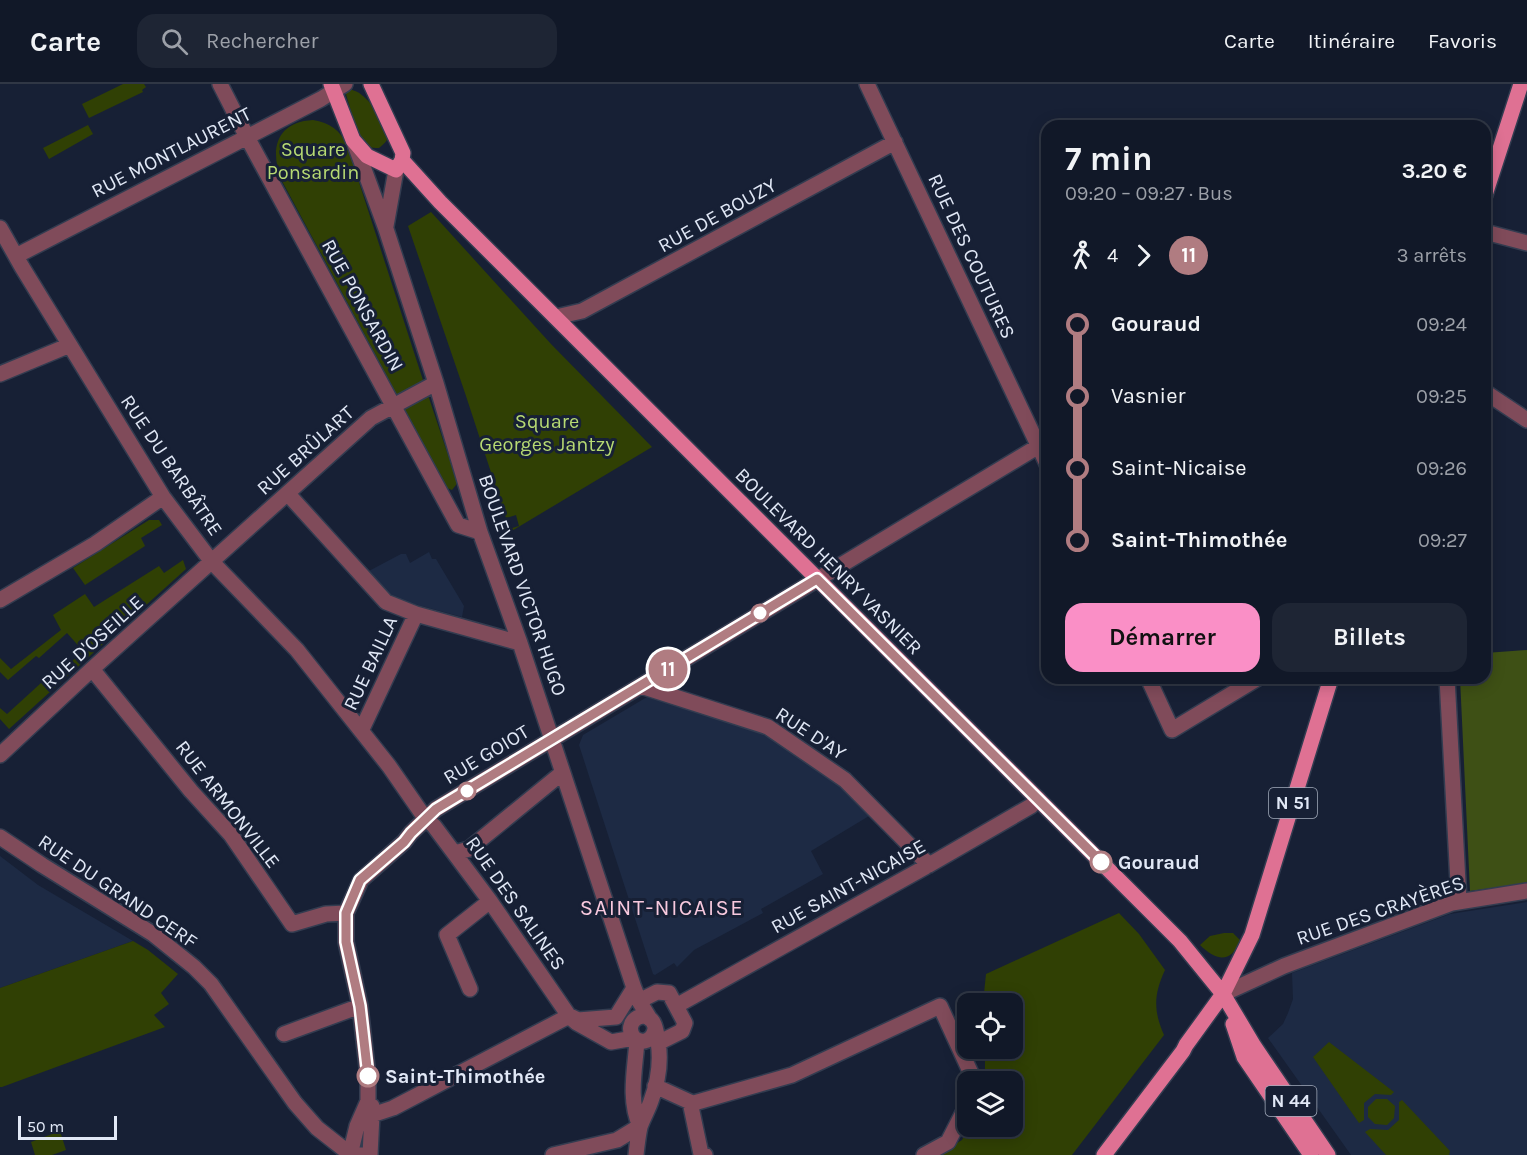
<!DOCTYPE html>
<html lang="fr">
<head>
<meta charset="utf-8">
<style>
	body { margin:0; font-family:Karla,sans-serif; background:#1e2534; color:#f1f3f6; height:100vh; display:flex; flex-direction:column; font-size:22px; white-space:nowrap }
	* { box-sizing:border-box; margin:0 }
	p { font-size:20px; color:#9ca0a8 }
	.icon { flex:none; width:33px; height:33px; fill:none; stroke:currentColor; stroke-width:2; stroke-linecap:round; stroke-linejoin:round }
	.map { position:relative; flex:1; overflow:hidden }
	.panel { position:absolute; left:1041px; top:36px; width:450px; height:564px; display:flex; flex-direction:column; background:#111828; border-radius:18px; box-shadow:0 3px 15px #0003,0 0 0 2px #303745 }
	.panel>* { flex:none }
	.badge { padding:0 12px; border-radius:20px; font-size:21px; line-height:39px }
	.tools { position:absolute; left:957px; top:909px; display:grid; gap:12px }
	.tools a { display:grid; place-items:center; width:66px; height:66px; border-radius:12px; background:#111828; box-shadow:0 3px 15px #0003,0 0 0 2px #303745; font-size:30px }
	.scale { position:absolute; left:18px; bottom:15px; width:99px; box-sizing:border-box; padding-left:6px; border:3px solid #e1e8f6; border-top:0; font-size:16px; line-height:21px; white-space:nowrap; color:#e1e8f6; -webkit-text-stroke:4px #172035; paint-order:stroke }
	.map>.badge { position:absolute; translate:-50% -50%; box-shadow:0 0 0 3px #fff }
	.legs { display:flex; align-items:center; gap:9px; height:66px; padding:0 24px; font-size:20px }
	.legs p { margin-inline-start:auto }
	.head { display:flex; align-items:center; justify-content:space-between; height:102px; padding:0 24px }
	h1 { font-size:33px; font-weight:700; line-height:45px }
	.button { display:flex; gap:12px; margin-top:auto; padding:12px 24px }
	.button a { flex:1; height:69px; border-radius:18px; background:#fa8fc6; color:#111; font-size:24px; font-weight:700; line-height:69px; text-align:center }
	.button a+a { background:#1e2534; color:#f1f3f6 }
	ul { padding:0 24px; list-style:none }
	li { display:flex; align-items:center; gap:21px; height:72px; font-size:22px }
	li i { display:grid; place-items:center; width:9px; height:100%; margin:0 8px; background:currentColor }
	li i::after { content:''; width:15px; height:15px; margin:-8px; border:4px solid; border-radius:50%; background:#111828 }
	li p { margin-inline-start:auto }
	li:first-child i { background:linear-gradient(#0000 50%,currentColor 0) }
	li:last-child i { background:linear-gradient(currentColor 50%,#0000 0) }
	header { display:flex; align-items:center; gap:36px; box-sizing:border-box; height:84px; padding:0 30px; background:#111828; border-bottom:2px solid #303745 }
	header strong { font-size:28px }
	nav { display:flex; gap:33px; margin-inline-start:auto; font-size:21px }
	.search { width:420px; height:54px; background:#1e2534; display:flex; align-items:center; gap:15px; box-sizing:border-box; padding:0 21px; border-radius:18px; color:#9ca0a8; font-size:22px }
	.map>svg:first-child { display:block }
	.built { fill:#1d2a44 }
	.green { fill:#304004 }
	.forest { fill:#3e5015 }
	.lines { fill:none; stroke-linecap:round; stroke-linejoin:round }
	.minor-casing { stroke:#333c50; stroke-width:18 }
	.major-casing { stroke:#333c50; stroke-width:18 }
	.minor { stroke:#804b5a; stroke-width:15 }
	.major { stroke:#df7193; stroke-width:15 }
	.line-1-casing { stroke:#fff; stroke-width:14 }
	.line-1 { stroke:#b07c81; stroke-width:9 }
	.stop-1-dot { fill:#fff; stroke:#b07c81; stroke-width:3 }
	.labels { text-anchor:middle; stroke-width:6; stroke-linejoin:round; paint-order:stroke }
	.shield { fill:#172035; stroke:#a4acbc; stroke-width:1.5 }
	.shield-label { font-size:18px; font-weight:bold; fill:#e1e8f6 }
	.park-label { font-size:20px; fill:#b7da73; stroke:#172035 }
	.street-label { font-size:20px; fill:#e1e8f6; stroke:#172035 }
	.stop-label { font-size:20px; font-weight:bold; fill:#e1e8f6; stroke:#172035; text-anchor:start }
	.quarter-label { font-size:22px; letter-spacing:1.5px; fill:#f8c9de; stroke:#172035 }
</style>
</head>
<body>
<header>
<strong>Carte</strong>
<div class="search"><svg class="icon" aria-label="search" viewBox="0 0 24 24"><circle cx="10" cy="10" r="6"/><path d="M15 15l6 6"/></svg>Rechercher</div>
<nav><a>Carte</a><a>Itinéraire</a><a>Favoris</a></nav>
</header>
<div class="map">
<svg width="1527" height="1071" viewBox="0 0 1527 1071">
	<rect width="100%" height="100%" fill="#172035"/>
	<path class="built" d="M429,468L432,475H436L464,522L462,533L392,514L367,488L401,470H406L410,479Z
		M647,613L766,650L838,701L869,732L811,767L823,790L761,825L763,829L694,866L677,883L674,879L655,891L653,890L579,661L583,651Z
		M0,772L38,801L133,857L0,904Z
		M1527,818V1071H1351L1268,954L1283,940L1288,929L1293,915L1292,889L1450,830Z"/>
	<path class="green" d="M123,0H144L146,3L142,6L143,8L89,34L82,20Z
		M350,5C355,7 359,8 363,12C370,17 387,40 388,48C390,55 384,60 379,64C370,64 366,63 360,57L345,7Z
		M313,36C330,39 340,46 347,61L420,287L457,398L456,401L452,406L447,404L282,97C269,66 276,38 313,36Z
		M88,41L93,50L49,75L43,64Z
		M431,128L551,260L652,363L510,448L509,445L519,442L516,431L506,434L465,309L408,142Z
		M149,436H159L162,441L141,454L145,462L85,501L73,484Z
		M183,476L186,485L9,645L0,635V624L7,630L52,589L56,592L83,567L67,549L39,574L36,572L8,596L0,588V574L11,585L61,546L53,531L85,510L94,523L159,482L164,489Z
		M1119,829L1139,850L1165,886C1154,910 1153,926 1164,951L1072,1071H937L962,1056L969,1043L1012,1042V998L985,997V965L1012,964V920L983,919L986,890Z
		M1224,849H1233L1240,856C1231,881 1215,876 1200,861L1210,852Z
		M133,857L148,866L178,890L161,909L169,920L154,931L165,943L2,1003H0V904Z
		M1329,958L1394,1008L1391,1011L1375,1010L1364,1019V1036L1359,1039L1313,973Z
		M1376,1015H1387L1395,1022L1394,1034L1387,1041L1375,1040L1368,1033V1023Z
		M1402,1016L1450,1067L1449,1071H1386L1365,1048L1370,1045L1388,1046L1399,1036V1018Z
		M60,1047L66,1066L52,1071H35L31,1058Z"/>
	<path class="forest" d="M1527,566V799L1470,807L1460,594H1485V569Z"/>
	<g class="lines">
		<defs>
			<path id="minor" d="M220,0L247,53L458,441L480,448
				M867,0L1047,380
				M354,58L386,145L436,299L480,448L520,559L634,904L639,917L650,935
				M386,142L396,86
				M0,144L22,183L163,413L212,478L297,566L389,682L425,734L434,742L490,817L569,932L577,939L611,958L634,954
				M1485,148L1527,159
				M16,172L321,15L345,0
				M556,233L582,227L895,58
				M0,290L70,261
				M1485,308L1527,336
				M288,410L386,518L416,530L520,559
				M0,516L95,460L163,413
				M92,585L191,707L231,751L292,840L326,830L346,829
				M1148,594L1172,646L1258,594
				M1447,594L1459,817
				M641,602L768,643L845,696L929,781
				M362,645L416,530
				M0,671L92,585L371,334L436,299
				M0,753L42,781L153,850L194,883L211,900L295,1019L317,1044L350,1070L365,1071
				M455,769L469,765L562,689
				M470,905L447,851L490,817
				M1223,910L1284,882L1452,819L1527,807
				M639,917L657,908L669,909L685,939L682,947L658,959
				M676,922L929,781L1031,722L1038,715
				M572,933L578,936L616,933L634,904
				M284,950L360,922
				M637,957C635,985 628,1016 640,1042
				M655,1002L690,1018
				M690,1018L694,1019L792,991L940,922L975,998
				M690,1018L701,1070L705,1071
				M372,1031L393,1024L569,932
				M350,1071L357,1042L368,1017V992L360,922L346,858V829L361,796L404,758L411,749L436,725L1047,357
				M370,1071L372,1031V1022
				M553,1071L617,1056L640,1042
				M636,1071C637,1062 638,1052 640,1043C643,1034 648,1026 651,1017C658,998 661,976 658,957C657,951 656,943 653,938C644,924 622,938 634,954C643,961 653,956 655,945
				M924,1071L948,1058L968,1019"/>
			<path id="major" d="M331,0L353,56L367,72L396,86L402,76L403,69L371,0
				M402,76L440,118L1180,857L1223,910L1254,962L1328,1071
				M1485,111L1521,0
				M1233,940L1244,973L1311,1071
				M1104,1071L1183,967L1186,961L1223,910L1252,851L1331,594"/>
		</defs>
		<use href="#minor" class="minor-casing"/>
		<use href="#major" class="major-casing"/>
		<use href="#minor" class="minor"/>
		<use href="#major" class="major"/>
	</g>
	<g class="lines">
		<defs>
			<path id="line-1" d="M368,992L360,922L346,858V829L360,796L404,758L411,749L436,725L817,495L1101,778"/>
		</defs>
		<use href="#line-1" class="line-1-casing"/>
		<use href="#line-1" class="line-1"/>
	</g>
	<g class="stop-1-dot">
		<circle cx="760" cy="529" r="8"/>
		<circle cx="467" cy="707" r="8"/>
		<circle cx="1101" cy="778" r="10"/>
		<circle cx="368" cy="992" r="10"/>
	</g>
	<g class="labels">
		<g class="shield">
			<rect x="1269" y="704" width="48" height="30" rx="4.5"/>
			<rect x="1265.5" y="1002" width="51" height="30" rx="4.5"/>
		</g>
		<g class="shield-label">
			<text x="1293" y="725">N 51</text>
			<text x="1291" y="1023">N 44</text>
		</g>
		<g class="park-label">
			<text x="313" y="72">Square<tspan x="313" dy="23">Ponsardin</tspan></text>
			<text x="547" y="344">Square<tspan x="547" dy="23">Georges Jantzy</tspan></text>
		</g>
		<g class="street-label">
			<text transform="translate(171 68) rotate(-27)" y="7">RUE MONTLAURENT</text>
			<text transform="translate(717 131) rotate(-29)" y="7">RUE DE BOUZY</text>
			<text transform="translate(972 172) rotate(65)" y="7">RUE DES COUTURES</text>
			<text transform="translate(363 221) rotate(61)" y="7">RUE PONSARDIN</text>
			<text transform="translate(305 366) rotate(-42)" y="7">RUE BRÛLART</text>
			<text transform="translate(172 381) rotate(56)" y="7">RUE DU BARBÂTRE</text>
			<text transform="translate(829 477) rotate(45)" y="7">BOULEVARD HENRY VASNIER</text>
			<text transform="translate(523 501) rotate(71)" y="7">BOULEVARD VICTOR HUGO</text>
			<text transform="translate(92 558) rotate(-42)" y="7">RUE D'OSEILLE</text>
			<text transform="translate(370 579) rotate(-65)" y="7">RUE BAILLA</text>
			<text transform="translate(811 649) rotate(33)" y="7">RUE D'AY</text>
			<text transform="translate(486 670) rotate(-31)" y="7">RUE GOIOT</text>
			<text transform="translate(228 720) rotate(52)" y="7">RUE ARMONVILLE</text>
			<text transform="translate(848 802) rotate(-29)" y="7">RUE SAINT-NICAISE</text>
			<text transform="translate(118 807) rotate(34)" y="7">RUE DU GRAND CERF</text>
			<text transform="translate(516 819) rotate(55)" y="7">RUE DES SALINES</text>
			<text transform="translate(1380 826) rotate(-19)" y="7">RUE DES CRAYÈRES</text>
		</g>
		<g class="stop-label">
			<text x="1118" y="785">Gouraud</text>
			<text x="385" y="999">Saint-Thimothée</text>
		</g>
		<g class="quarter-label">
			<text x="662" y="831">SAINT-NICAISE</text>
		</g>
	</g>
</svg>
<div class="tools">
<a><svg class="icon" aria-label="locate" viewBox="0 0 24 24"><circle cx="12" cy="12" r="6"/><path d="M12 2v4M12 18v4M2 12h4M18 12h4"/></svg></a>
<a><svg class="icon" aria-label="layers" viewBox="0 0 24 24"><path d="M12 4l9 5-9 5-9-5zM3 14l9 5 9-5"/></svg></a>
</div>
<div class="scale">50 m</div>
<b class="badge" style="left:668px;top:585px;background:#b07c81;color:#fff">11</b>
<section class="panel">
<div class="head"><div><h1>7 min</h1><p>09:20 – 09:27 · Bus</p></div><b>3.20 €</b></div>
<div class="legs"><svg class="icon" aria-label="walk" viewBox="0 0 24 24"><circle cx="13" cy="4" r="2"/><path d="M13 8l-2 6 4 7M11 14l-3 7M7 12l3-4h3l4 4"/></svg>4<svg class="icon" aria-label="forward" viewBox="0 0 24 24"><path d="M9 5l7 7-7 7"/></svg><b class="badge" style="background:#b07c81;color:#fff">11</b><p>3 arrêts</p></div>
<ul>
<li><i style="color:#b07c81"></i><b>Gouraud</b><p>09:24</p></li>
<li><i style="color:#b07c81"></i><span>Vasnier</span><p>09:25</p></li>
<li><i style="color:#b07c81"></i><span>Saint-Nicaise</span><p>09:26</p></li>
<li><i style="color:#b07c81"></i><b>Saint-Thimothée</b><p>09:27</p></li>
</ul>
<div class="button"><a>Démarrer</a><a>Billets</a></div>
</section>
</div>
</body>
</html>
